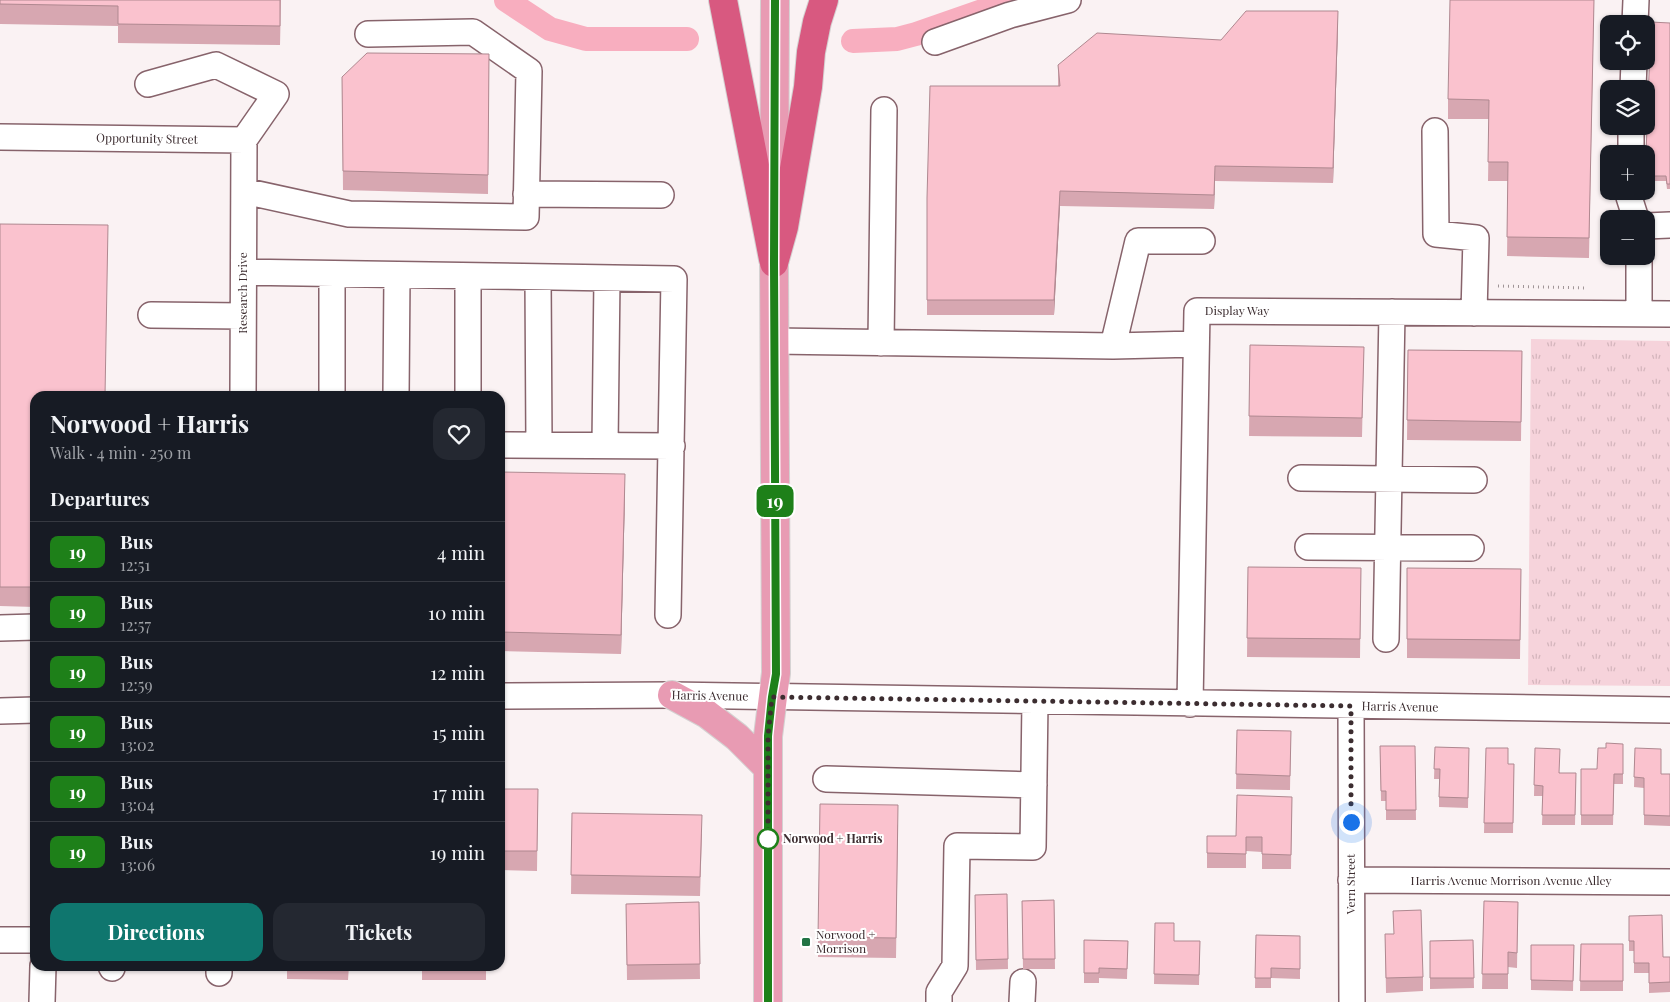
<!DOCTYPE html>
<html lang="en">
<head>
<meta charset="utf-8">
<style>
	body { margin:0; font-family:"Playfair Display",serif; background:#242831; color:#f1f3f6; height:100vh; display:flex; flex-direction:column; font-size:19px; white-space:nowrap }
	* { box-sizing:border-box; margin:0 }
	p { font-size:16px; color:#9ea1a6 }
	.icon { flex:none; width:28px; height:28px; fill:none; stroke:currentColor; stroke-width:2; stroke-linecap:round; stroke-linejoin:round }
	.map { position:relative; flex:1; overflow:hidden }
	.sheet { position:absolute; left:30px; top:391px; width:475px; height:580px; display:flex; flex-direction:column; background:#171b24; border-radius:15px; box-shadow:0 1px 4px #0004 }
	.sheet>* { flex:none }
	.badge { padding:0 10px; border-radius:8px; font-size:18px; line-height:32px }
	.tools { position:absolute; left:1600px; top:15px; display:grid; gap:10px }
	.tools a { display:grid; place-items:center; width:55px; height:55px; border-radius:10px; background:#171b24; box-shadow:0 1px 4px #0004; font-size:25px }
	.you { position:absolute; width:25px; height:25px; margin:-12px; border:4px solid #fff; border-radius:50%; background:#1a73e8; box-shadow:0 0 0 8px #1a73e833 }
	.map>.badge { position:absolute; translate:-50% -50%; box-shadow:0 0 0 2px #fff }
	h2 { padding:0 20px; font-size:19px; line-height:45px }
	.round { display:grid; place-items:center; flex:none; width:52px; height:52px; border-radius:15px; background:#242831 }
	.overview { display:flex; align-items:center; justify-content:space-between; height:85px; padding:0 20px }
	h1 { font-size:24px; font-weight:700; line-height:38px }
	.button { display:flex; gap:10px; margin-top:auto; padding:10px 20px }
	.button a { flex:1; height:58px; border-radius:15px; background:#0f766e; color:#fff; font-size:20px; font-weight:700; line-height:58px; text-align:center }
	.button a+a { background:#242831; color:#f1f3f6 }
	ul { padding:0; list-style:none }
	li { display:flex; align-items:center; gap:15px; height:60px; padding:0 20px; border-top:1px solid #363941 }
	li div { flex:1 }
	li b { display:block; font-size:19px }
	li em { font-style:normal }
	li .badge { min-width:55px; font-weight:700; text-align:center }
	.map>svg:first-child { display:block }
	.grass { fill:url(#grass-tufts) }
	.lines { fill:none; stroke-linecap:round; stroke-linejoin:round }
	.canal { stroke:#f8aebf; stroke-width:24 }
	.minor-casing { stroke:#87636b; stroke-width:28 }
	.major-casing { stroke:#d4d1d1; stroke-width:30 }
	.highway-casing { stroke:#d4d1d1; stroke-width:30 }
	.path { stroke:#9f9496; stroke-width:3; stroke-dasharray:1 4; stroke-linecap:butt }
	.minor { stroke:#fff; stroke-width:25 }
	.major { stroke:#e89bb3; stroke-width:28 }
	.highway { stroke:#d85980; stroke-width:28 }
	.wall { fill:#d7a7b1 }
	.shaded-wall { fill:#af8890 }
	.building { fill:#fac2ce; stroke:#af8890 }
	.line-casing { stroke:#fff; stroke-width:11 }
	.line { stroke:#1e8019; stroke-width:8 }
	.walk { stroke:#3c2d30; stroke-width:5; stroke-dasharray:0 9 }
	.stop-dot { fill:#fff; stroke:#1e8019; stroke-width:2.5 }
	.poi-dot { fill:#227344; stroke:#fff; stroke-width:2 }
	.labels { text-anchor:middle; stroke-width:4; stroke-linejoin:round; paint-order:stroke }
	.street-label { font-size:12px; fill:#3c2d30; stroke:#fff }
	.stop-label { font-size:12px; font-weight:bold; fill:#3c2d30; stroke:#fff; text-anchor:start }
	.poi-label { font-size:12px; fill:#3c2d30; stroke:#fff; text-anchor:start }
</style>
</head>
<body>
<div class="map">
<svg width="1670" height="1002" viewBox="0 0 1670 1002">
	<defs>
		<pattern id="grass-tufts" width="24" height="20" patternUnits="userSpaceOnUse" patternTransform="scale(1.25)"><rect width="24" height="20" fill="#f6d3db"/><path d="M3 7l-1-3M5 7V3M7 7l1-3M15 17l-1-3M17 17v-4M19 17l1-3" fill="none" stroke="#d4b5bc"/></pattern>
	</defs>
	<rect width="100%" height="100%" fill="#faf2f3"/>
	<path class="grass" d="M1531,339L1670,341V686L1528,685Z"/>
	<g class="lines">
		<path class="canal" d="M506,0L550,29L586,39H687
			M853,41L897,39L916,34L1014,0"/>
		<defs>
			<path id="minor" d="M1635,24L1636,0
				M935,42L1010,15L1068,0
				M148,84L216,65L276,94L244,140
				M1633,89L1634,61
				M1435,131L1436,234L1476,238L1474,313
				M0,137L244,140L243,396
				M1631,154V126
				M244,191L349,214L526,217L529,71L473,32L368,34
				M1629,191V197L1636,219
				M526,194L661,195
				M1646,226L1670,225
				M1639,256V314
				M244,272L674,279L668,615
				M332,274V396
				M468,276V396
				M538,277L539,445
				M151,315L243,316
				M774,341L1113,346L1138,241H1202
				M881,343L884,110
				M1113,346L1196,344
				M396,396L397,275
				M500,445L672,446
				M605,445L607,278
				M1301,478L1474,480
				M1308,547L1471,548
				M0,628L35,627
				M1386,639L1392,312
				M500,696L672,695L1670,710
				M1190,704L1197,311L1670,314
				M1351,706L1352,1002
				M0,711L35,710
				M826,779L1034,785
				M1351,880L1670,882
				M0,940H35
				M111,966L112,968
				M219,973V966
				M42,1002L43,966
				M939,1002V992L955,966L957,846L1033,847L1035,701
				M1022,1002L1023,982"/>
			<path id="major" d="M672,695L707,714L737,737L768,768
				M768,1002V736L776,673L774,263L775,0"/>
			<path id="highway" d="M723,0L773,259
				M774,263L784,227L808,87L811,52L817,22L824,0"/>
		</defs>
		<use href="#minor" class="minor-casing"/>
		<use href="#major" class="major-casing"/>
		<use href="#highway" class="highway-casing"/>
		<path class="path" d="M1498,286L1587,288"/>
		<use href="#minor" class="minor"/>
		<use href="#major" class="major"/>
		<use href="#highway" class="highway"/>
	</g>
	<path class="wall" d="M0,0H281L280,45L118,43V26L0,24Z
		M1594,0L1589,258L1507,256L1508,181H1488L1489,119H1448V99Z
		M1670,23V189H1667L1666,181H1646V154Z
		M1338,26L1333,183L1215,181L1214,209L1060,206L1054,315H927V198L1058,86V65L1221,40Z
		M489,54L488,194L343,190L342,77Z
		M0,224L35,396V607L0,606Z
		M1250,345L1364,347L1362,437L1249,436Z
		M1408,350L1522,351L1521,441L1407,440Z
		M500,472L625,494L621,654L500,651Z
		M1248,567L1361,568L1360,658L1247,657Z
		M1407,568L1521,569L1520,659L1407,658Z
		M1237,730L1291,731L1290,790L1236,789Z
		M1623,744V784H1614L1613,825H1581V769H1597L1606,748Z
		M1380,746H1415L1416,820H1386V801H1381Z
		M1435,747L1469,748L1468,808L1439,807V779H1434Z
		M1486,748L1508,764H1514L1513,833H1484Z
		M1535,748L1560,773H1576L1575,825H1542L1543,796H1534Z
		M1635,748L1661,774H1670V826L1644,825V788L1634,787Z
		M500,789H538L537,871L500,870Z
		M1292,797L1291,869H1262V852L1246,851V868H1207V836H1236Z
		M572,813L702,834L700,896L571,894Z
		M898,824L896,958L818,957V937Z
		M1007,894L1008,969L976,970L975,895Z
		M1054,900L1055,969H1023L1022,901Z
		M1484,901L1518,902L1517,968L1508,967V989H1482Z
		M699,902L700,979L627,980L626,904Z
		M1629,916L1663,957H1670V992L1649,993V973H1634V951H1629Z
		M1155,923L1174,941H1200L1199,985L1154,984Z
		M1385,934L1423,977V991L1386,993Z
		M1256,935L1300,936V979L1271,978V988H1255Z
		M1084,940L1128,941L1127,979L1099,978V983H1084Z
		M1473,940L1474,988L1430,989V941Z
		M1581,944H1623V991H1580Z
		M1531,945H1574L1573,991L1531,990Z
		M287,966H349L348,980L287,979Z
		M422,966H486V980H422Z"/>
	<path class="shaded-wall" d="M1338,11V26L1333,183V168Z
		M1215,166V181L1214,209V195Z
		M1060,191V206L1054,315V300Z
		M625,474V494L621,654V635Z"/>
	<path class="building" d="M0,0H280V26L118,24V6L0,4Z
		M1450,0H1594L1589,238L1507,237L1508,162H1488L1489,100L1448,99Z
		M1246,11H1338L1333,168L1215,166L1214,195L1060,191L1054,300H927V198L930,86H1060L1058,65L1097,33L1221,40Z
		M1651,22L1670,23V184H1667L1666,176H1646V154Z
		M367,53L489,54L488,175L343,171L342,77Z
		M0,224L108,225L105,396H35V587H0Z
		M1250,345L1364,347L1362,418L1249,416Z
		M1408,350L1522,351L1521,422L1407,420Z
		M500,472L625,474L621,635L500,632Z
		M1248,567L1361,568L1360,639L1247,638Z
		M1407,568L1521,569L1520,640L1407,639Z
		M1237,730L1291,731L1290,776L1236,774Z
		M1606,743L1623,744V774H1614L1613,815H1581V769H1597L1598,748H1606Z
		M1380,746H1415L1416,810H1386V791H1381Z
		M1435,747L1469,748L1468,798L1439,797L1440,769H1434Z
		M1486,748H1508V764H1514L1513,823H1484Z
		M1535,748L1560,749L1559,773H1576L1575,815H1542L1543,786L1534,785Z
		M1635,748L1661,749V774H1670V816L1644,815V778L1634,777Z
		M500,789H538L537,851H500Z
		M1237,795L1292,797L1291,855L1262,854V837H1246V854L1207,853V836H1236Z
		M820,804L898,805L896,938L818,937Z
		M572,813L702,815L700,877L571,875Z
		M1007,894L1008,959L976,960L975,895Z
		M1054,900L1055,959H1023L1022,901Z
		M1484,901L1518,902L1517,953L1508,952V974H1482Z
		M699,902L700,964L627,965L626,904Z
		M1421,910L1423,977L1386,978L1385,934H1394L1393,911Z
		M1662,915L1663,957H1670V982L1649,983V963H1634V941H1629V916Z
		M1155,923H1174V941H1200L1199,975L1154,974Z
		M1256,935L1300,936V969L1271,968V978H1255Z
		M1084,940L1128,941L1127,969L1099,968V973H1084Z
		M1473,940L1474,978H1430V941Z
		M1581,944H1623V981H1580Z
		M1531,945H1574L1573,981L1531,980Z"/>
	<g class="lines">
		<defs>
			<path id="line" d="M768,1002V736L772,697L776,674L774,264L775,0"/>
		</defs>
		<use href="#line" class="line-casing"/>
		<use href="#line" class="line"/>
		<path class="walk" d="M768,839V736L772,697L1351,706V822"/>
	</g>
	<circle class="stop-dot" cx="768" cy="839" r="10"/>
	<rect class="poi-dot" x="801" y="937" width="10" height="10" rx="2.5"/>
	<g class="labels">
		<g class="street-label">
			<text transform="translate(147 139) rotate(1)" y="4">Opportunity Street</text>
			<text transform="translate(243 293) rotate(-90)" y="4">Research Drive</text>
			<text x="1237" y="315">Display Way</text>
			<text transform="translate(710 696) rotate(1)" y="4">Harris Avenue</text>
			<text transform="translate(1400 707) rotate(1)" y="4">Harris Avenue</text>
			<text x="1511" y="885">Harris Avenue Morrison Avenue Alley</text>
			<text transform="translate(1351 884) rotate(-90)" y="4">Vern Street</text>
		</g>
		<g class="stop-label">
			<text x="783" y="843">Norwood + Harris</text>
		</g>
		<g class="poi-label">
			<text x="816" y="939">Norwood +<tspan x="816" dy="14">Morrison</tspan></text>
		</g>
	</g>
</svg>
<div class="tools">
<a><svg class="icon" aria-label="locate" viewBox="0 0 24 24"><circle cx="12" cy="12" r="6"/><path d="M12 2v4M12 18v4M2 12h4M18 12h4"/></svg></a>
<a><svg class="icon" aria-label="layers" viewBox="0 0 24 24"><path d="M12 4l9 5-9 5-9-5zM3 14l9 5 9-5"/></svg></a>
<a>+</a>
<a>−</a>
</div>
<div class="you" style="left:1351px;top:822px"></div>
<b class="badge" style="left:775px;top:501px;background:#1e8019;color:#fff">19</b>
<section class="sheet">
<div class="overview"><div><h1>Norwood + Harris</h1><p>Walk · 4 min · 250 m</p></div><a class="round"><svg class="icon" aria-label="heart" viewBox="0 0 24 24"><path d="M12 20l-8-8c-3-5 5-10 8-4 3-6 11-1 8 4z"/></svg></a></div>
<h2>Departures</h2>
<ul>
<li><span class="badge" style="background:#1e8019;color:#fff">19</span><div><b>Bus</b><p>12:51</p></div><em>4 min</em></li>
<li><span class="badge" style="background:#1e8019;color:#fff">19</span><div><b>Bus</b><p>12:57</p></div><em>10 min</em></li>
<li><span class="badge" style="background:#1e8019;color:#fff">19</span><div><b>Bus</b><p>12:59</p></div><em>12 min</em></li>
<li><span class="badge" style="background:#1e8019;color:#fff">19</span><div><b>Bus</b><p>13:02</p></div><em>15 min</em></li>
<li><span class="badge" style="background:#1e8019;color:#fff">19</span><div><b>Bus</b><p>13:04</p></div><em>17 min</em></li>
<li><span class="badge" style="background:#1e8019;color:#fff">19</span><div><b>Bus</b><p>13:06</p></div><em>19 min</em></li>
</ul>
<div class="button"><a>Directions</a><a>Tickets</a></div>
</section>
</div>
</body>
</html>
